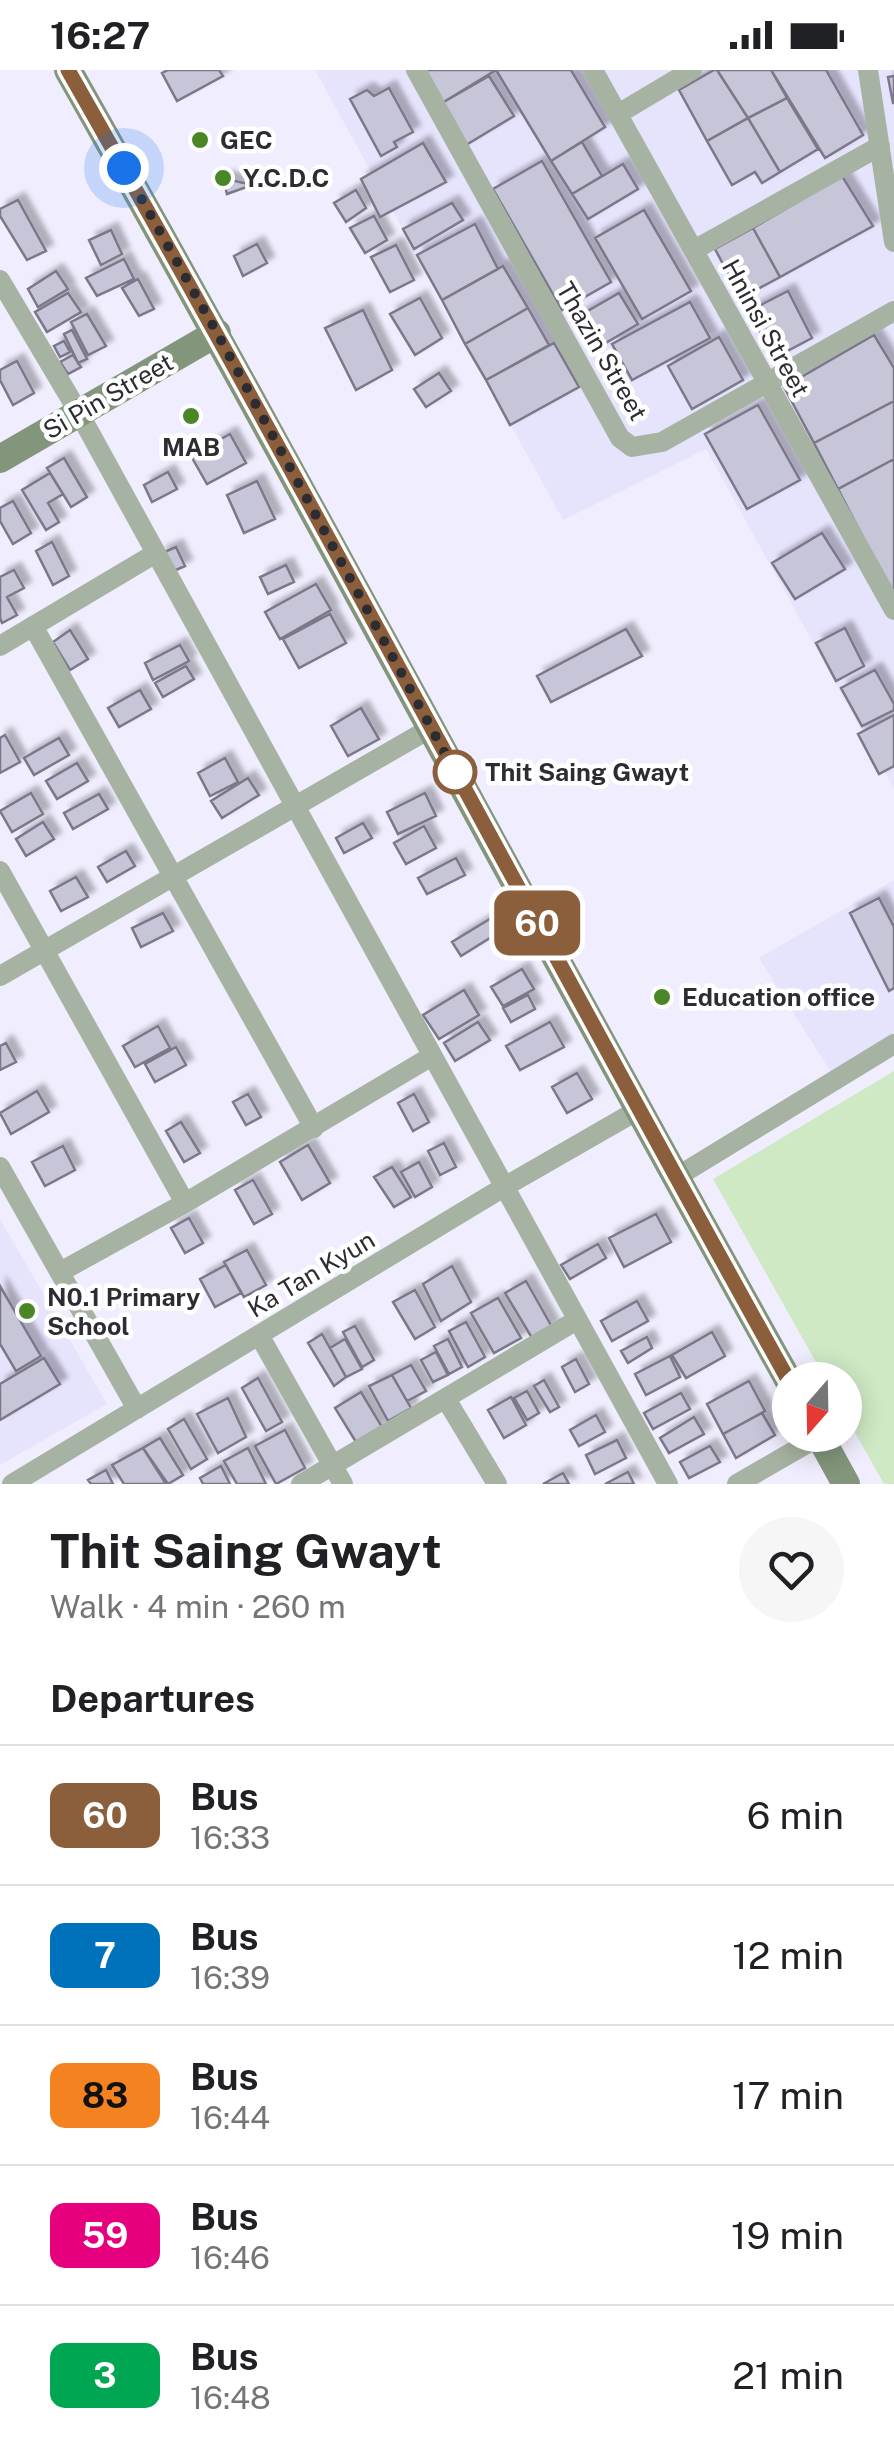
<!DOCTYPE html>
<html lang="en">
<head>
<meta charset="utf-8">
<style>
	body { margin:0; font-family:"Public Sans",sans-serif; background:#f6f6f6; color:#202124; height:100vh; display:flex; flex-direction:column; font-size:38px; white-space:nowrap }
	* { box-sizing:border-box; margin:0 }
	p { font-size:32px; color:#757577 }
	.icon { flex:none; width:55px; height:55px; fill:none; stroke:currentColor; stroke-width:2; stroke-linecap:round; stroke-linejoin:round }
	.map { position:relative; height:1414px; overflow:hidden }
	.panel { display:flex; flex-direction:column; background:#fff; flex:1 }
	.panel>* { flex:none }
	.badge { padding:0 20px; border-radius:15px; font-size:35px; line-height:65px }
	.needle { width:65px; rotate:200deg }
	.buttons { position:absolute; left:772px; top:1292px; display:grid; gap:20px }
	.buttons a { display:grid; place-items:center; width:90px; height:90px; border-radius:50%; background:#fff; box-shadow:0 5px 25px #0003; font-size:50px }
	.you { position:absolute; width:50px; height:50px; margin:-25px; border:8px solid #fff; border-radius:50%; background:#1a73e8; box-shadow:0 0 0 15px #1a73e833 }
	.map>.badge { position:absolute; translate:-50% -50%; box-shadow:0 0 0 5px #fff }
	h2 { padding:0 50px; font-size:38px; line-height:90px }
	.round { display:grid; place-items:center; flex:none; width:105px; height:105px; border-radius:52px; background:#f6f6f6 }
	.summary { display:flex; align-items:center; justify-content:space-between; height:170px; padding:0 50px }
	h1 { font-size:48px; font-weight:700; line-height:75px }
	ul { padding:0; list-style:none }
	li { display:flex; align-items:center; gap:30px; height:140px; padding:0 50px; border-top:2px solid #e0e0e0 }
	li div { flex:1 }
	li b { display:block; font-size:38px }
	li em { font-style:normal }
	li .badge { min-width:110px; font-weight:700; text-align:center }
	.status { display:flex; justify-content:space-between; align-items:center; height:70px; padding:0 50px; background:#fff; direction:ltr }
	.status svg { height:28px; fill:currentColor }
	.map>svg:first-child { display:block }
	.built { fill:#e6e3fd }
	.green { fill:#cfe9c4 }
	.building { fill:#c7c5d8; stroke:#7b788a; stroke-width:2.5; filter:url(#shadow) }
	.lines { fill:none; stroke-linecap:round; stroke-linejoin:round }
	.street { stroke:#a7b3a2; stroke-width:20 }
	.secondary { stroke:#83967b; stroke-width:28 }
	.line-casing { stroke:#fff; stroke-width:22 }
	.line { stroke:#8b5e3c; stroke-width:15 }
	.walk { stroke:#2d2c33; stroke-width:10; stroke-dasharray:0 18 }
	.poi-dot { fill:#4a8625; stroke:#fff; stroke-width:4 }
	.stop-dot { fill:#fff; stroke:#8b5e3c; stroke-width:5 }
	.labels { text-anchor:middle; stroke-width:9; stroke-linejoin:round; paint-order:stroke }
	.poi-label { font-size:25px; font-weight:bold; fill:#2d2c33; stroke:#fff; text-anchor:start }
	.street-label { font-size:25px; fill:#2d2c33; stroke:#fff }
	.stop-label { font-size:25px; font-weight:bold; fill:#2d2c33; stroke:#fff; text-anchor:start }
</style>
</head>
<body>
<div class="status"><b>16:27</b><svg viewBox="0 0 49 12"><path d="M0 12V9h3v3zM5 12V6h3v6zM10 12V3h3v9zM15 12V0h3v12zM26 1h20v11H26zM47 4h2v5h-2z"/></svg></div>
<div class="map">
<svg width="894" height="1414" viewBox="0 0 894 1414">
	<defs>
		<filter id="shadow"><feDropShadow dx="7" dy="-7" stdDeviation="2.5" flood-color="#0004"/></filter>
	</defs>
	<rect width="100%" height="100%" fill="#f0eefe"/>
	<path class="built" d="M315,0H894V719L706,379L563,450Z
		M894,810V979L837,1012L759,888Z
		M0,1149L107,1334L0,1395Z"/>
	<path class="green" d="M894,1001V1414H884L845,1345V1310H826L713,1109Z"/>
	<path class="building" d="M168,0H219L223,6L177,31L162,3Z
		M422,0H496L442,33Z
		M496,0H571L605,57L551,91Z
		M714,0H717L748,48L707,71L679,20Z
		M717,0H771L787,28L748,48Z
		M771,0H826L863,65L825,88Z
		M489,6L514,46L466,75L442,33Z
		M894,6V33H893L888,7Z
		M389,18L413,62L394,72L397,77L381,86L350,29L367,20L374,26Z
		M787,28L818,79L780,102L748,48Z
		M748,48L780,102L762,113L755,102L732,115L707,71Z
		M582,72L602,106L572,124L551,91Z
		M423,73L446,112L380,147L361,109Z
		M542,91L611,212L562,240L493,119Z
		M623,94L638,119L588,149L572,124Z
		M842,106L873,156L780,207L753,158Z
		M223,108L252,115L227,124Z
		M356,120L366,138L346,152L334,133Z
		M18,130L46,181L27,190L0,146V139Z
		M452,133L463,150L414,179L403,159Z
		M644,140L691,221L642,249L595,168Z
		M374,146L387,170L365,183L350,158Z
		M475,154L498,199L442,230L417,185Z
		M753,158L780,207L741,228L715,179Z
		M111,160L122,184L101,195L89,170Z
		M257,174L267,193L243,206L234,186Z
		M396,175L414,210L390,222L371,187Z
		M124,189L134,209L97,226L86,208Z
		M503,196L528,238L465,274L442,230Z
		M56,201L68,219L38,237L28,219Z
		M138,209L154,239L139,246L122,218Z
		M788,221L812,268L774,288L749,241Z
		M68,223L81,242L47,262L35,242Z
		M619,223L638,254L597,278L579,246Z
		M420,228L442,268L415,285L390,244Z
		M690,232L710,268L632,310L612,274Z
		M528,238L549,275L486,310L465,274Z
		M363,240L392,300L356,320L325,258Z
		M87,244L106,276L88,285L71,252Z
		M72,260L87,289L78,293L64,264Z
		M874,265L894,298V331L814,373L784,317Z
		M719,267L743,310L692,339L668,296Z
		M64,271L70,282L60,287L54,276Z
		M554,273L579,317L510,355L486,310Z
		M73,285L81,297L68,304L60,292Z
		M17,291L34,323L13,335L0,310V300Z
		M439,303L451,321L426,337L414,319Z
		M894,331V389L838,419L814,373Z
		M758,335L800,410L747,439L705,364Z
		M230,364L246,393L207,414L191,386Z
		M64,388L87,427L71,437L47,398Z
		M894,389V525H893L838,419Z
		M168,402L177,419L152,432L144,415Z
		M50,403L63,424L48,433L59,452L46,460L22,420Z
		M257,411L275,449L244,463L227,425Z
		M13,431L31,463L13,474L0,451V438Z
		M822,463L845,499L795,529L772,493Z
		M52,472L69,506L53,515L36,481Z
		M176,477L185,496L169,503L160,484Z
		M286,495L294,512L268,524L260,507Z
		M14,500L24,518L7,527L17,545L2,553L0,548V507Z
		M316,514L331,540L280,569L265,542Z
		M330,544L346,573L299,598L283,569Z
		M845,558L864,596L836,611L816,573Z
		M626,559L642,586L551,632L537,606Z
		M70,560L88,589L70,600L53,572Z
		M180,575L189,591L153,610L145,593Z
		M186,596L194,609L163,627L155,613Z
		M875,600L894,634V640L862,656L841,618Z
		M140,620L151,639L119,657L108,638Z
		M361,638L379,669L348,686L331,656Z
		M894,645V696L879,704L858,664Z
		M5,665L20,692L0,703V668Z
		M59,668L69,685L34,705L24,688Z
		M225,688L238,712L210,726L198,703Z
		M77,693L88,711L57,729L46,711Z
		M248,708L259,725L222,748L211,731Z
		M31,723L43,744L12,762L0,741Z
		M425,723L436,746L398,764L387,742Z
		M99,724L108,739L73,759L64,743Z
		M43,752L54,769L26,786L16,769Z
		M363,753L372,768L344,783L336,768Z
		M424,756L436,778L406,794L394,773Z
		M126,781L135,796L107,812L98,797Z
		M456,788L465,805L427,824L418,808Z
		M76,807L88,827L61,841L50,821Z
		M879,828L894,857V918L889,921L850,843Z
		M163,843L173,861L141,877L132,858Z
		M493,847L501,861L461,886L452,872Z
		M522,899L534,919L503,936L491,917Z
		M464,920L479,945L439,969L423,945Z
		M528,925L535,939L511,952L503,938Z
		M478,952L490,970L455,991L444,973Z
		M550,952L564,977L520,1000L506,976Z
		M158,956L170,978L135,997L123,976Z
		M6,973L16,992L0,1000V976Z
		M176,977L186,995L155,1012L145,994Z
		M577,1003L592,1029L567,1043L552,1017Z
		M37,1021L49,1042L11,1064L0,1043Z
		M248,1024L261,1047L246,1055L233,1032Z
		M414,1024L429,1052L413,1061L398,1033Z
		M181,1052L200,1083L184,1092L166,1061Z
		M444,1073L456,1097L440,1105L428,1081Z
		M308,1075L330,1113L302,1130L280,1092Z
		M63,1076L75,1100L45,1116L32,1092Z
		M419,1092L432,1117L415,1127L401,1102Z
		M392,1097L411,1127L394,1137L374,1107Z
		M253,1110L272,1144L254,1154L235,1120Z
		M656,1144L671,1172L624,1197L609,1168Z
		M189,1148L203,1173L185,1183L171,1158Z
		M598,1174L606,1188L570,1209L561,1195Z
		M247,1180L266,1215L244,1227L224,1192Z
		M226,1195L241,1223L215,1237L200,1209Z
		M452,1196L471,1232L441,1251L423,1214Z
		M526,1211L552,1257L532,1268L505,1223Z
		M0,1216L41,1286L16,1301L0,1274Z
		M415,1220L435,1257L415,1269L393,1232Z
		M498,1228L521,1268L494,1283L471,1243Z
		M637,1231L648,1251L612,1271L601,1251Z
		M466,1252L485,1287L468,1297L449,1261Z
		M355,1256L374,1290L362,1297L343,1262Z
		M712,1262L725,1286L686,1308L672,1285Z
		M322,1264L346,1307L334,1316L308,1273Z
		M647,1267L652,1278L628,1293L621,1281Z
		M345,1269L362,1299L346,1307L330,1278Z
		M448,1269L462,1297L449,1304L434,1276Z
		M436,1282L448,1305L433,1312L421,1290Z
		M670,1286L680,1307L646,1325L635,1304Z
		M44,1288L60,1314L0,1350V1314Z
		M576,1289L589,1314L575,1322L562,1297Z
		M411,1295L426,1321L407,1331L392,1305Z
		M392,1305L411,1338L388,1351L369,1316Z
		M258,1308L282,1352L266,1361L242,1318Z
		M544,1310L559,1337L550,1342L534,1316Z
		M749,1311L765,1341L723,1364L707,1334Z
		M527,1321L539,1343L527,1350L514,1328Z
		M361,1322L382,1357L356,1372L335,1338Z
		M681,1323L690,1339L653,1359L644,1343Z
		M511,1327L526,1355L504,1368L488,1340Z
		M228,1328L246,1367L218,1383L197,1344Z
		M762,1343L775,1365L736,1388L723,1364Z
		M596,1345L605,1362L579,1376L570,1360Z
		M694,1347L704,1364L669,1383L660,1368Z
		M184,1349L207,1389L191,1399L168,1359Z
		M285,1360L305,1398L276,1414L255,1376Z
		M160,1368L183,1405L168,1414L143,1378Z
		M617,1370L626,1388L595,1404L586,1385Z
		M710,1376L720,1392L689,1408L680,1392Z
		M143,1378L166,1414H124L112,1395Z
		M248,1378L266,1414H237L224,1391Z
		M221,1396L230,1414H203L200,1408Z
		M106,1400L113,1414H91L88,1410Z
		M628,1402L634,1414H605Z
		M563,1403L569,1414H543Z"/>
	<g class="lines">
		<path class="street" d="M416,0L620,368L632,377L662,372L894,241
			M593,0L894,540
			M868,0L894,172
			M618,44L692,0
			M694,180L880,76
			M0,210L79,343L668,1414
			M33,556L314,1058
			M0,576L156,483
			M0,801L185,1133
			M0,906L431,658
			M0,1097L137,1339
			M675,1108L894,974
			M60,1202L185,1133L432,986
			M259,1265L343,1414
			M446,1329L497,1414
			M12,1414L504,1117L638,1040
			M301,1414L577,1250
			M737,1414L820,1366"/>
		<path class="secondary" d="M68,0C314,435 546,877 790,1313
			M0,389L217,263
			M819,1365L846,1414"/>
	</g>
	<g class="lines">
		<defs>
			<path id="line" d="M68,0C315,434 547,877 790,1313"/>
		</defs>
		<use href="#line" class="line-casing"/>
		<use href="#line" class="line"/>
		<path class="walk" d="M124,98L217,263L455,702"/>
	</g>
	<g class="poi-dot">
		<circle cx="200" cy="70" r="10"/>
		<circle cx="223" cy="108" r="10"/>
		<circle cx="191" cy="346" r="10"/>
		<circle cx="662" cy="927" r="10"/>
		<circle cx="27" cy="1241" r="10"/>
	</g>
	<circle class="stop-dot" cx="455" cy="702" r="20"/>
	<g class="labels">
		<g class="poi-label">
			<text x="220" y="79">GEC</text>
			<text x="243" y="117">Y.C.D.C</text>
			<text x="191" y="386" text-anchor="middle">MAB</text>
			<text x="682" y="936">Education office</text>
			<text x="47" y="1236">N0.1 Primary<tspan x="47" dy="29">School</tspan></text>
		</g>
		<g class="street-label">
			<text transform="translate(766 258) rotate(61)" y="9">Hninsi Street</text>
			<text transform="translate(602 281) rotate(60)" y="9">Thazin Street</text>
			<text transform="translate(108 326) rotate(-30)" y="9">Si Pin Street</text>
			<text transform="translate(311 1204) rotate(-31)" y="9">Ka Tan Kyun</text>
		</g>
		<g class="stop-label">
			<text x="485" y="711">Thit Saing Gwayt</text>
		</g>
	</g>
</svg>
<div class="buttons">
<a><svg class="needle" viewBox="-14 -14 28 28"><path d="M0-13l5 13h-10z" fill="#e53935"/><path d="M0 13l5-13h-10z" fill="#757577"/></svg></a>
</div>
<div class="you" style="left:124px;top:98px"></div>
<b class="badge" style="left:537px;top:853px;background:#8b5e3c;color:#fff">60</b>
</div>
<section class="panel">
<div class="summary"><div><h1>Thit Saing Gwayt</h1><p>Walk · 4 min · 260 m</p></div><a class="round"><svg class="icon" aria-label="heart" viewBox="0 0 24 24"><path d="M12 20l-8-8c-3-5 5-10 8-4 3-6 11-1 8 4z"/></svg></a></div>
<h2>Departures</h2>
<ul>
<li><span class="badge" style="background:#8b5e3c;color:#fff">60</span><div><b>Bus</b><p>16:33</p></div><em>6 min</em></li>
<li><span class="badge" style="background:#0072bc;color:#fff">7</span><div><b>Bus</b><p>16:39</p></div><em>12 min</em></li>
<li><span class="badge" style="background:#f58220;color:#111">83</span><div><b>Bus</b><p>16:44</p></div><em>17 min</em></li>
<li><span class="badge" style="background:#e6007e;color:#fff">59</span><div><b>Bus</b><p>16:46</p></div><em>19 min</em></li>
<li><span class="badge" style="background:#00a651;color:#fff">3</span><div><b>Bus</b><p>16:48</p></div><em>21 min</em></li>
</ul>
</section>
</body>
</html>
